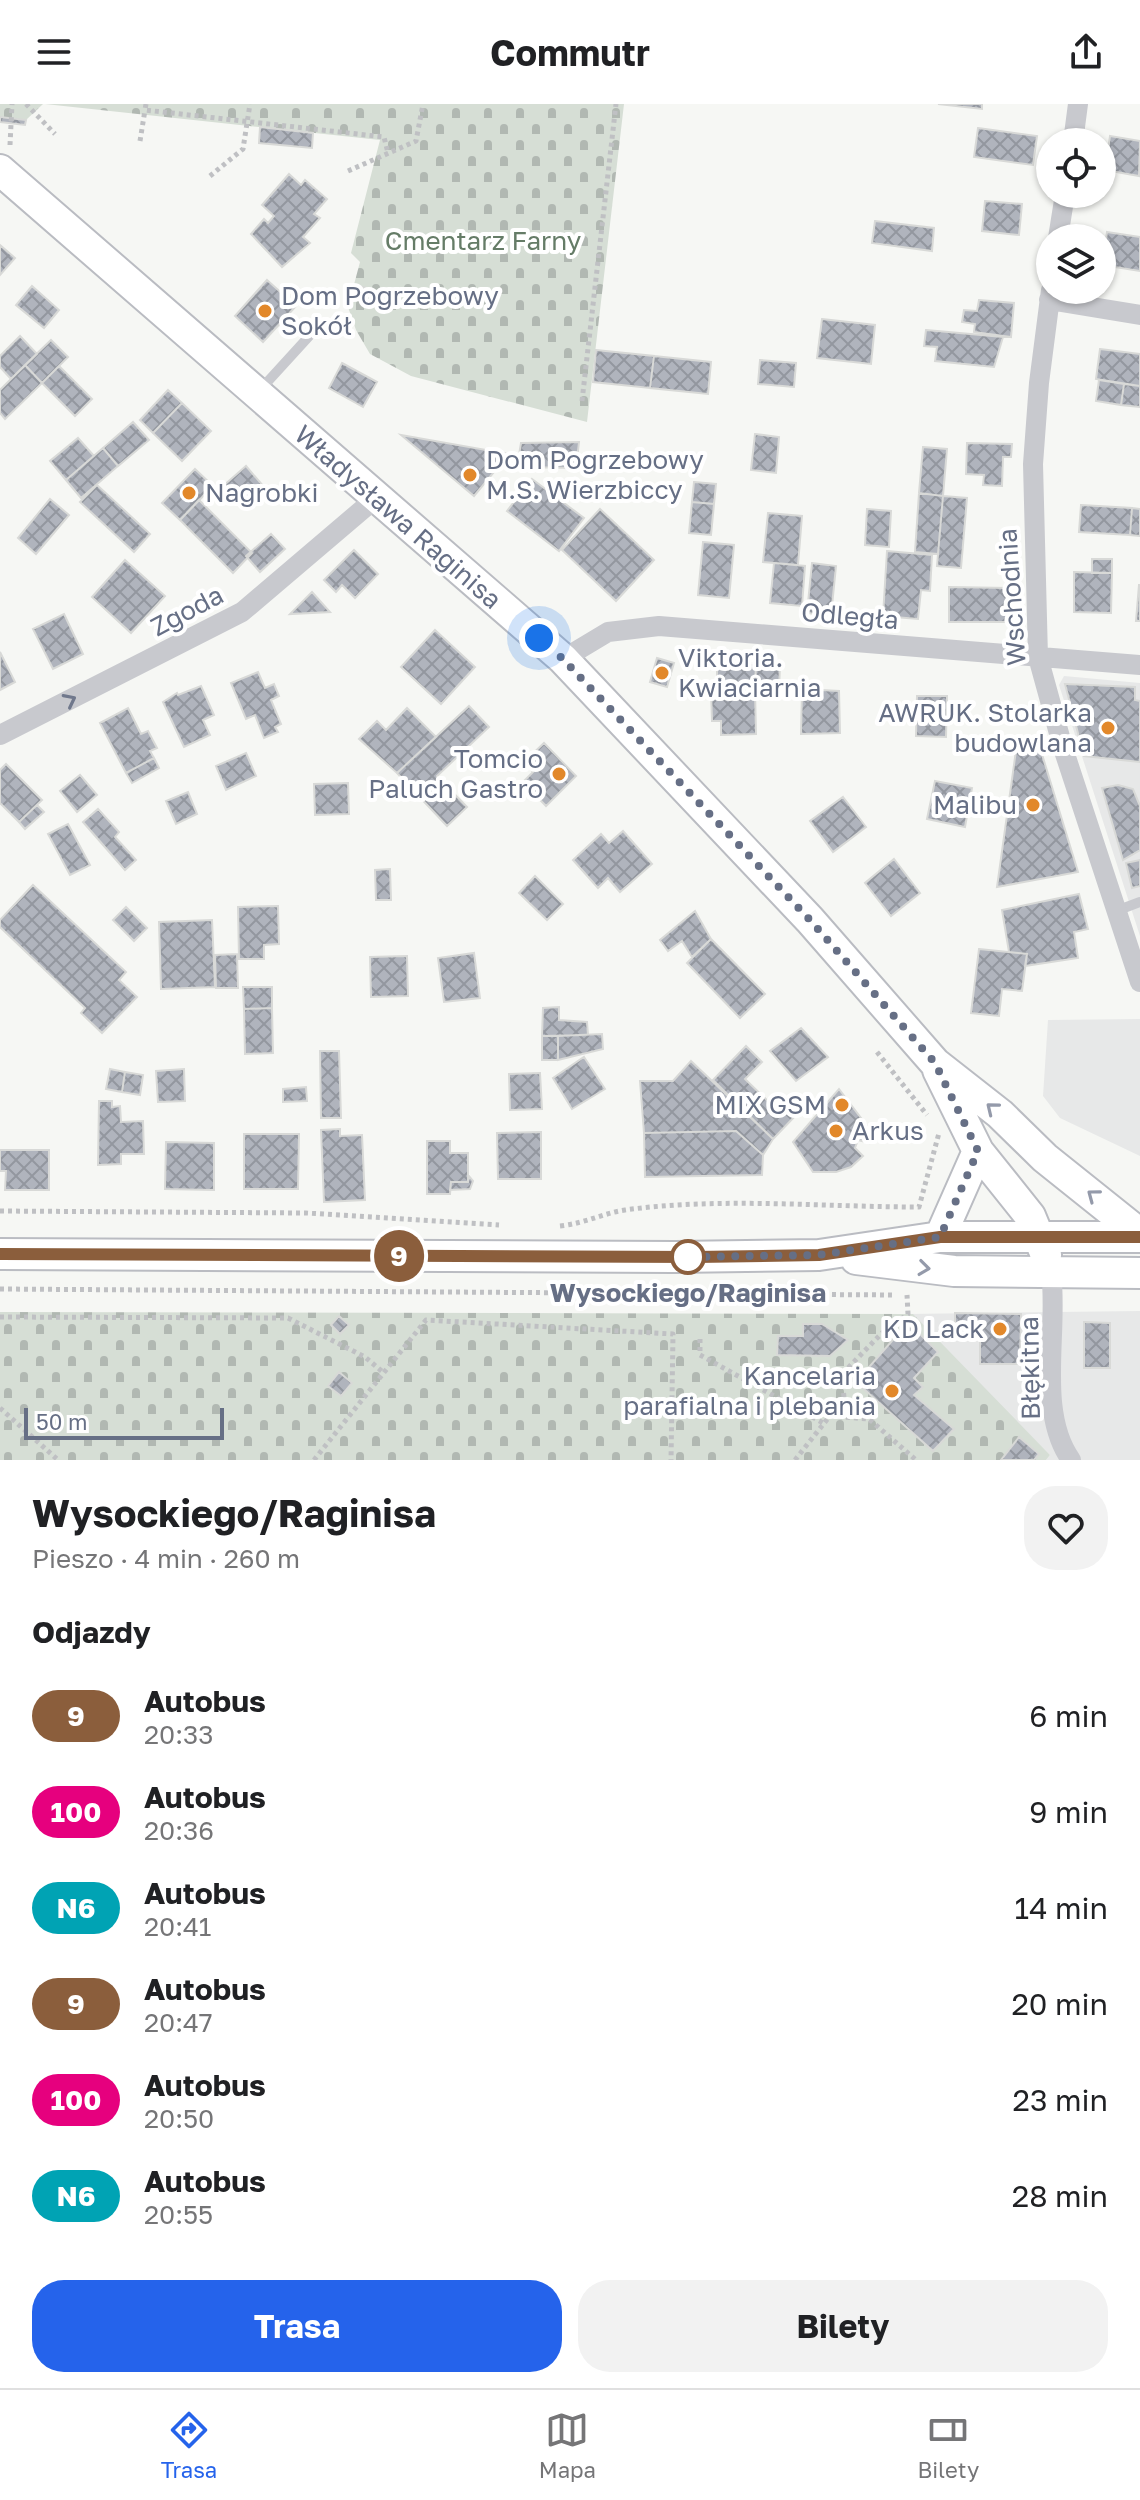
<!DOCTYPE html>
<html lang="pl">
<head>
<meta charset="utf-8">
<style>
	body { margin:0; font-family:"Golos Text",sans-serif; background:#f2f2f2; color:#202124; height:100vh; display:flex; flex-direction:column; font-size:30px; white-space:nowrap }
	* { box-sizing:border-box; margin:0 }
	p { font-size:26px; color:#757577 }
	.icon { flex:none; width:44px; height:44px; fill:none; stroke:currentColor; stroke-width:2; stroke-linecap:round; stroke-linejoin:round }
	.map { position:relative; height:1356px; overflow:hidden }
	.sheet { display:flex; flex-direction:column; background:#fff; flex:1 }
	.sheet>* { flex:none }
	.badge { padding:0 16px; border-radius:26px; font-size:28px; line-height:52px }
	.buttons { position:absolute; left:1036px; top:24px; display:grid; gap:16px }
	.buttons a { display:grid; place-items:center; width:80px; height:80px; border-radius:50%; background:#fff; box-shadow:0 2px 6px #0004; font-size:40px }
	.scale { position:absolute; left:24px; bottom:20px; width:200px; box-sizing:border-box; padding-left:8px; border:4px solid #666f85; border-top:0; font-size:22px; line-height:28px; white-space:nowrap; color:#666f85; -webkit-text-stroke:6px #fff; paint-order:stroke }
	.you { position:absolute; width:40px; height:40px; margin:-20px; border:6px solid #fff; border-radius:50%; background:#1a73e8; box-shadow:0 0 0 12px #1a73e833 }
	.map>.badge { position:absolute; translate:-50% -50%; box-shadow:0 0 0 4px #fff }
	h2 { padding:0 32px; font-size:30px; line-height:72px }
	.round { display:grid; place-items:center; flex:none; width:84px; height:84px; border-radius:32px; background:#f2f2f2 }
	.overview { display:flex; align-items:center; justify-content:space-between; height:136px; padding:0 32px }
	h1 { font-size:38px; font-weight:700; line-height:60px }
	.cta { display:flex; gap:16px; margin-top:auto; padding:16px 32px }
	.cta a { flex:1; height:92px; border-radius:32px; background:#2563eb; color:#fff; font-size:32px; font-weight:700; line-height:92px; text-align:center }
	.cta a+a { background:#f2f2f2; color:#202124 }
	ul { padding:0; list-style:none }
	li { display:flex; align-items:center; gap:24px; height:96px; padding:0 32px }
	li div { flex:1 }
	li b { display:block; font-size:30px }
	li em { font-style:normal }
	li .badge { min-width:88px; font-weight:700; text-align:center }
	header { display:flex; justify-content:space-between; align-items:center; height:104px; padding:0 32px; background:#fff; font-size:36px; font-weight:700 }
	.menu { display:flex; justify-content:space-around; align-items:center; height:112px; border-top:2px solid #e0e0e0; background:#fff; font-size:22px; color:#757577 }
	.menu a { display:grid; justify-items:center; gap:4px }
	.menu .on { color:#2563eb }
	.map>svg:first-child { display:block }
	.built { fill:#e7e8e8 }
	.cemetery { fill:url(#cemetery-stones) }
	.building { fill:url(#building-cross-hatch); stroke:#d8d9d7; stroke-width:2 }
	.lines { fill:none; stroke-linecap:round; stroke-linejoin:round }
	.secondary-casing { stroke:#babcc2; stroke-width:34 }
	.path { stroke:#bfc0c3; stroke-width:5; stroke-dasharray:4 4; stroke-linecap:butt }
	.lane { stroke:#c8c9ce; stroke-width:10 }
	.street { stroke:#c8c9ce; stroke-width:20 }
	.secondary { stroke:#fff; stroke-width:30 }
	.oneway { stroke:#70788c }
	.oneway2 { stroke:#949aaa }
	.line-casing { stroke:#fff; stroke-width:18 }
	.line { stroke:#8b5e3c; stroke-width:12 }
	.walk { stroke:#666f85; stroke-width:8; stroke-dasharray:0 14.4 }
	.poi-dot { fill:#e2882a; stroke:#fff; stroke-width:3 }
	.stop-dot { fill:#fff; stroke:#8b5e3c; stroke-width:4 }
	.labels { text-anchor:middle; stroke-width:8; stroke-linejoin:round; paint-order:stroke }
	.park-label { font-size:26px; fill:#657c67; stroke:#fff }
	.poi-label { font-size:26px; fill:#666f85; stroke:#fff; text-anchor:end }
	.street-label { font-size:26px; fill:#666f85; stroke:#fff }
	.stop-label { font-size:26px; font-weight:bold; fill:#666f85; stroke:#fff }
</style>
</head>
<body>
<header><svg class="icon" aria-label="menu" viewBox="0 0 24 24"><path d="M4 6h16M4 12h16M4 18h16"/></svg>Commutr<svg class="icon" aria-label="share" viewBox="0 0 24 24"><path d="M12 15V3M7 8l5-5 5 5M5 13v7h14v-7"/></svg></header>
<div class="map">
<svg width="1140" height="1356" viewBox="0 0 1140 1356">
	<defs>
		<pattern id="cemetery-stones" width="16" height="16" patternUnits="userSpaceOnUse" patternTransform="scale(2)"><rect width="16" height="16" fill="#d6ded5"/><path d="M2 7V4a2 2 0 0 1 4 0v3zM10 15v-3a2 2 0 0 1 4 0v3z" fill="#b1b8b2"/></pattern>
		<pattern id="building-cross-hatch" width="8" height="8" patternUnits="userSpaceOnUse" patternTransform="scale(2)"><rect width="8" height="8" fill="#b0b4bd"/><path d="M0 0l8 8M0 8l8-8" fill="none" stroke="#93979f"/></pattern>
	</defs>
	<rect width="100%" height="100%" fill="#f6f7f4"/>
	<path class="built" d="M1064,572L1140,579V832L1059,581Z
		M1140,915V1052L1060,1014L1043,992L1048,916Z
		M1140,1207V1356H1046L1050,1351L908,1210Z"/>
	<path class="cemetery" d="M0,0H43L26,16L0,13Z
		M45,0H624L587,318L411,272L370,250L356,226L348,203L360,158L351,149L380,36Z
		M0,1208L913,1210L1050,1351L1046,1356H0Z"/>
	<path class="building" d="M938,0H982V5Z
		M0,13L26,16L25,21L0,18Z
		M260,23L313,29L312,44L259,39Z
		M978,24L1037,32L1033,61L974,53Z
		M1110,32L1140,37L1139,72L1105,66Z
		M289,70L301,81L305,76L327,95L314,110L320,114L303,133L310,139L282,163L251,130L264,115L268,119L274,112L262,101Z
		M985,97L1022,100L1019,131L982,127Z
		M875,117L934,124L932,147L872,139Z
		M1107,128L1140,133V167L1102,161Z
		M0,141L15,154L0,171Z
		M267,176L296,202L263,238L235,212Z
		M354,181L367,184L364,197L351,194Z
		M32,182L59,206L44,224L16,201Z
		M979,196L1014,199L1011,233L974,228L975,220L962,218L964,206L977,207Z
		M822,215L875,221L871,260L817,254Z
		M926,226L1003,233L994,263L935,257L937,243L924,242Z
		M20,232L37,250L11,275L0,263V252Z
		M51,236L68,253L42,279L25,261Z
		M1100,245L1140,250V282L1096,275Z
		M596,246L654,252L650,284L593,278Z
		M654,252L711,258L708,290L650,284Z
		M760,256L796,259L794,283L758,280Z
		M342,259L377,278L363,303L329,284Z
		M25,261L42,279L5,315L0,309V286Z
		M59,262L92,295L75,312L42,279Z
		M1099,276L1124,280L1121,301L1096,297Z
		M1124,280L1140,282V303L1121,301Z
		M168,286L182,299L153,329L140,316Z
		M182,299L211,327L182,357L153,329Z
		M133,318L149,336L118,362L103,344Z
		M755,330L779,333L776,369L751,366Z
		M401,331L509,350L474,392Z
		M78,334L94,352L66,376L50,357Z
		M579,338L576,364L517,363L521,339Z
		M967,339L1012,340L1011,353H1003L1002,382L983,381L984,371L966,370Z
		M923,343L947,345L943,392L919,389Z
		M103,344L118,362L81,394L66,376Z
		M246,362L264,383L241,403L223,382Z
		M195,365L213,382L180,416L162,399Z
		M532,375L584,414L559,447L507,407Z
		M694,378L716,380L714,400L692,398Z
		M97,381L150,430L134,448L80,398Z
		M919,389L943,392L938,450L915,448Z
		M943,392L967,394L961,464L937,462Z
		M50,395L69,411L36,450L18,434Z
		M199,396L252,449L233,469L180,416Z
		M692,398L714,400L711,431L689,429Z
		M1081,401L1132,404L1130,431L1079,428Z
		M1132,404L1140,405V432L1130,431Z
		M600,405L654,456L616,497L562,446Z
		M867,405L891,407L889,443L865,441Z
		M768,409L802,412L798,461L763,458Z
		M271,430L285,445L260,468L246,452Z
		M703,438L734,441L729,494L698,491Z
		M354,446L378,470L355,494L342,481L336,488L324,476Z
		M887,447L932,451L930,487L921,486L918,515L883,512Z
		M1092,455H1112V469H1092Z
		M125,456L165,492L131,529L92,493Z
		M774,459L805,462L802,502L770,499Z
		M812,459L836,462L831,512L807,509Z
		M1074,468L1112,469L1111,509L1074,508Z
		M1139,481H1140V517H1136Z
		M949,483L1008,484V518H949Z
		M312,488L330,508L290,510Z
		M64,510L83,550L53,565L33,525Z
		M435,526L475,563L441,600L401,563Z
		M0,548L15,578L0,586Z
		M657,554L674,559L667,583L650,578Z
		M717,559H756L755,586L717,587Z
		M756,559L780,560L779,588L755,586Z
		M258,568L265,584L274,580L279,592L271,596L281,620L275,623L278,628L264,634L255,611L246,615L231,579Z
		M1065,580L1135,583V596L1140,597V658L1084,652Z
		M201,582L214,611L203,616L210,631L184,643L163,598L177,589L178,591Z
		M802,585L839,587L840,629L801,630Z
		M755,586L756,630L721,631V617H712L711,587Z
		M917,592H947L946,633L916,632Z
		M469,602L489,623L437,672L467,703L447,722L397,669Z
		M128,604L141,630L148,627L157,644L150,647L154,654L126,669L100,619Z
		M407,604L436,633L397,669L359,635L377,617L386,626Z
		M1018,632L1037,634L1078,768L997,783Z
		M544,639L576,672L546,702L523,678L533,668L524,658Z
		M246,649L256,672L226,686L216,662Z
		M154,654L159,664L132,679L126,669Z
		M6,660L42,696L19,718L0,699V666Z
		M80,671L97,691L77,708L60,687Z
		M935,677L972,684L965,723L927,715Z
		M348,679L349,710L315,711L314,680Z
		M1118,681L1133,685L1140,702V746L1123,756L1102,684Z
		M188,688L197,710L176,720L166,697Z
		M843,693L866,723L833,748L810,717Z
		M37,701L44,708L25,725L19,718Z
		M98,705L119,728L115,733L136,756L125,766L83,718Z
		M68,720L90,761L70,771L48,730Z
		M623,727L652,760L620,788L608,774L598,784L573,756L601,730L609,739Z
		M894,755L920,789L891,812L865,779Z
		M1140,756V782L1132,784L1126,759Z
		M390,765L391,796H376L375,766Z
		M535,772L563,800L547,816L519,789Z
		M33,781L126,868L119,876L137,893L102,929L81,909L85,904L0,823V816Z
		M1079,790L1088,825L1074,828L1078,854L1025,862L1027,850L1009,848L1002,806Z
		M278,802L279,840L264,841V855H239L238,803Z
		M126,803L147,824L134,837L113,816Z
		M695,807L711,835L692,853L682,837L668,847L660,836Z
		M212,816L215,883L161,885L159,818Z
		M711,835L765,890L740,914L687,859Z
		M979,845L1027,850L1022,887L1002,885L999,912L971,909Z
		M474,849L480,894L444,898L438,854Z
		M237,850L238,884H216L215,851Z
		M407,852L408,892L371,893L370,853Z
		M243,883H272V904L244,905Z
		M559,903V916L587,918L588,931L542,932L543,904Z
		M272,904L273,949L245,950L244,905Z
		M801,924L828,953L796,977L770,947Z
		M602,930L603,945L558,956V932Z
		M542,932H558V956H542Z
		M746,942L762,958L745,975L771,1000L780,991L798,1009L773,1035L713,976Z
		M320,947H339L341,1014H321Z
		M584,953L605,985L572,1005L553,974Z
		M691,957L773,1035L763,1051L736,1027L644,1029L640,977H673Z
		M110,965L125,968L122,988L106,985Z
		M184,965L185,997L158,998L156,967Z
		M125,968L143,971L140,991L122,988Z
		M540,969L542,1005L510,1006L509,970Z
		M306,983L307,997L283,998V985Z
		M839,985L867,1022L869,1039L858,1036L855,1044L863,1052L851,1063L836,1068H813L793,1038Z
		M99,997H112V1003L120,1002L121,1018L143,1017L144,1050H121V1060L98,1061Z
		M340,1025V1032L362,1031L365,1096L324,1098L321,1026Z
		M736,1027L763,1051L762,1071L645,1073L644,1029Z
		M541,1028V1075H498L497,1029Z
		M244,1030H299L298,1085H244Z
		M427,1037H450V1049H468V1078H451L450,1090H427Z
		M166,1038L214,1039V1086L165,1085Z
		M0,1046H49V1086H5L6,1067H0Z
		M469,1072L473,1077L470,1085L450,1086L451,1078H468Z
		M955,1209L1021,1210L1020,1260H980V1235H955Z
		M339,1212L349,1221L340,1230L331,1221Z
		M1084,1218L1110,1219V1264H1084Z
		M803,1220H822L848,1236L830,1252L777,1251L778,1232H803Z
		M905,1222L919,1224L917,1227L938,1248L914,1274L923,1283L914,1291L954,1325L933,1347L856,1278Z
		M339,1268L352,1279L341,1292L328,1282Z
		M1019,1333L1039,1350L1034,1356H1001Z"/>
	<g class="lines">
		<defs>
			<path id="secondary" d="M0,66L563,555L810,816L935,959L1000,1010L1045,1054L1140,1130
				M938,966L978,1047L1030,1112L1046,1151
				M940,1133L978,1047
				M0,1150L675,1153L819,1151L940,1133H1140
				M856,1155L954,1167L1140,1169"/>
		</defs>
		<use href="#secondary" class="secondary-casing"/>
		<path class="path" d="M26,0L55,30
			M146,0L145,6L384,33L388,49
			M140,37L145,6
			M10,41L12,0
			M348,67L416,37L423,0
			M210,72L243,45L250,0
			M582,297L616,0
			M877,948L927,1011
			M0,1107L306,1109L499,1121
			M560,1122C586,1119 604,1109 625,1106C719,1093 824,1103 919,1103L939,1029
			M0,1185L895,1191
			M0,1213L288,1214L365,1253L384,1269
			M700,1235V1251L825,1320
			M0,1304L58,1356
			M830,1312L869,1315L916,1356
			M314,1356L426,1216L673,1230L671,1356
			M795,1356L844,1294L842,1270L882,1229L908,1210L907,1191"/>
		<path class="lane" d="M260,286L312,229
			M1116,807L1140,798"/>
		<path class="street" d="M1073,38L1078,0
			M1058,134L1065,90
			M1051,186L1039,279L1033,360L1038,553L1063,644L1140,878
			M1049,196L1140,211
			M563,555L608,528L659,522L1140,561
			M0,631L242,508L376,394
			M1051,1168C1059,1226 1036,1307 1071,1356"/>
		<use href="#secondary" class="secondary"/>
	</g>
	<defs><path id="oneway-chevron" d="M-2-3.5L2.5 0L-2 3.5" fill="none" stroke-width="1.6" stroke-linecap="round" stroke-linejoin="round" transform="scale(2)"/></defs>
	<use class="oneway" href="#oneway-chevron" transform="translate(70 596) rotate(-27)"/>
	<g class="oneway2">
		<use href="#oneway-chevron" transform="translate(992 1004) rotate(-141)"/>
		<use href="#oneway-chevron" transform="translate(1093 1091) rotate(-143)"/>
		<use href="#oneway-chevron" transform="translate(924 1164) rotate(7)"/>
	</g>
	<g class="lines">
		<defs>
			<path id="line" d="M0,1150L696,1153L819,1151L940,1133H1140"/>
		</defs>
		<use href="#line" class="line-casing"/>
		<use href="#line" class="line"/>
		<path class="walk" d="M539,534L563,555L810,816L935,959L978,1047L940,1133L819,1151L688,1153"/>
	</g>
	<g class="poi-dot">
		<circle cx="265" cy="207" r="8"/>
		<circle cx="470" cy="371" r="8"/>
		<circle cx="189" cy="389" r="8"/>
		<circle cx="662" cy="569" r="8"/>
		<circle cx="1108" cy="624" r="8"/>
		<circle cx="559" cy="670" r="8"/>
		<circle cx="1033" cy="701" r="8"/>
		<circle cx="842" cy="1001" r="8"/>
		<circle cx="836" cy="1027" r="8"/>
		<circle cx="1000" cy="1225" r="8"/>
		<circle cx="892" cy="1287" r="8"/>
	</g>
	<circle class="stop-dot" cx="688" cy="1153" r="16"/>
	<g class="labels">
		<g class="park-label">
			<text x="483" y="146">Cmentarz Farny</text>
		</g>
		<g class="poi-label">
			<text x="281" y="201" text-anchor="start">Dom Pogrzebowy<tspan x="281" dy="30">Sokół</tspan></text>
			<text x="486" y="365" text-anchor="start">Dom Pogrzebowy<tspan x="486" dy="30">M.S. Wierzbiccy</tspan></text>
			<text x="205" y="398" text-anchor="start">Nagrobki</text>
			<text x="678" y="563" text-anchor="start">Viktoria.<tspan x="678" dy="30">Kwiaciarnia</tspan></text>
			<text x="1092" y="618">AWRUK. Stolarka<tspan x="1092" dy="30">budowlana</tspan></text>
			<text x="543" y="664">Tomcio<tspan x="543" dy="30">Paluch Gastro</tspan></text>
			<text x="1017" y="710">Malibu</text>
			<text x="826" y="1010">MIX GSM</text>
			<text x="852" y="1036" text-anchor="start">Arkus</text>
			<text x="984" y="1234">KD Lack</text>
			<text x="876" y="1281">Kancelaria<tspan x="876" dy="30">parafialna i plebania</tspan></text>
		</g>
		<g class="street-label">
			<text transform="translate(398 413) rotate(41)" y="9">Władysława Raginisa</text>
			<text transform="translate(1012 493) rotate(-94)" y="9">Wschodnia</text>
			<text transform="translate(187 507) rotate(-28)" y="9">Zgoda</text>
			<text transform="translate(850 512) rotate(5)" y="9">Odległa</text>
			<text transform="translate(1030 1264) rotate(-91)" y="9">Błękitna</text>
		</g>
		<g class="stop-label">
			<text x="688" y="1198">Wysockiego/Raginisa</text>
		</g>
	</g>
</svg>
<div class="buttons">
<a><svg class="icon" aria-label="locate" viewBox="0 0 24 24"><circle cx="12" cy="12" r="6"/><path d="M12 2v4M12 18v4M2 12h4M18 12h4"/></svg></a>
<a><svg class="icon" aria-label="layers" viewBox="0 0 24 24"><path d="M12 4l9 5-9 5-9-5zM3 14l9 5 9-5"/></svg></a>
</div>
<div class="scale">50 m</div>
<div class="you" style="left:539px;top:534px"></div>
<b class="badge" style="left:399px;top:1152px;background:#8b5e3c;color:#fff">9</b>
</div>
<section class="sheet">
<div class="overview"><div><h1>Wysockiego/Raginisa</h1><p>Pieszo · 4 min · 260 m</p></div><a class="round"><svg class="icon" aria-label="heart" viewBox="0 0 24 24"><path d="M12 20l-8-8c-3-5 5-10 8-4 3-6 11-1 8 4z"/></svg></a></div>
<h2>Odjazdy</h2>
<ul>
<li><span class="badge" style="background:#8b5e3c;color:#fff">9</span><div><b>Autobus</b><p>20:33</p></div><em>6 min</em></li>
<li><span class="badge" style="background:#e6007e;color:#fff">100</span><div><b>Autobus</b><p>20:36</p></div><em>9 min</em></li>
<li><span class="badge" style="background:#00a3b4;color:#fff">N6</span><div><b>Autobus</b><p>20:41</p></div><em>14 min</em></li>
<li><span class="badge" style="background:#8b5e3c;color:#fff">9</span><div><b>Autobus</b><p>20:47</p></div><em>20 min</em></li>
<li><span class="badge" style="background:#e6007e;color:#fff">100</span><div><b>Autobus</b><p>20:50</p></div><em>23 min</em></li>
<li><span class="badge" style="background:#00a3b4;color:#fff">N6</span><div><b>Autobus</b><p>20:55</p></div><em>28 min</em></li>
</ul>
<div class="cta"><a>Trasa</a><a>Bilety</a></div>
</section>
<nav class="menu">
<a class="on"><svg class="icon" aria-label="directions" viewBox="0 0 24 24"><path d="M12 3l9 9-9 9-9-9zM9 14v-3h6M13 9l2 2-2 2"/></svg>Trasa</a>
<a><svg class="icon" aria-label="map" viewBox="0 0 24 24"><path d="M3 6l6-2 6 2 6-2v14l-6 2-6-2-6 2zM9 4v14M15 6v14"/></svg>Mapa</a>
<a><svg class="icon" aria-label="tickets" viewBox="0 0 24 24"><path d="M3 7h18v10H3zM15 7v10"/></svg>Bilety</a>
</nav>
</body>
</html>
